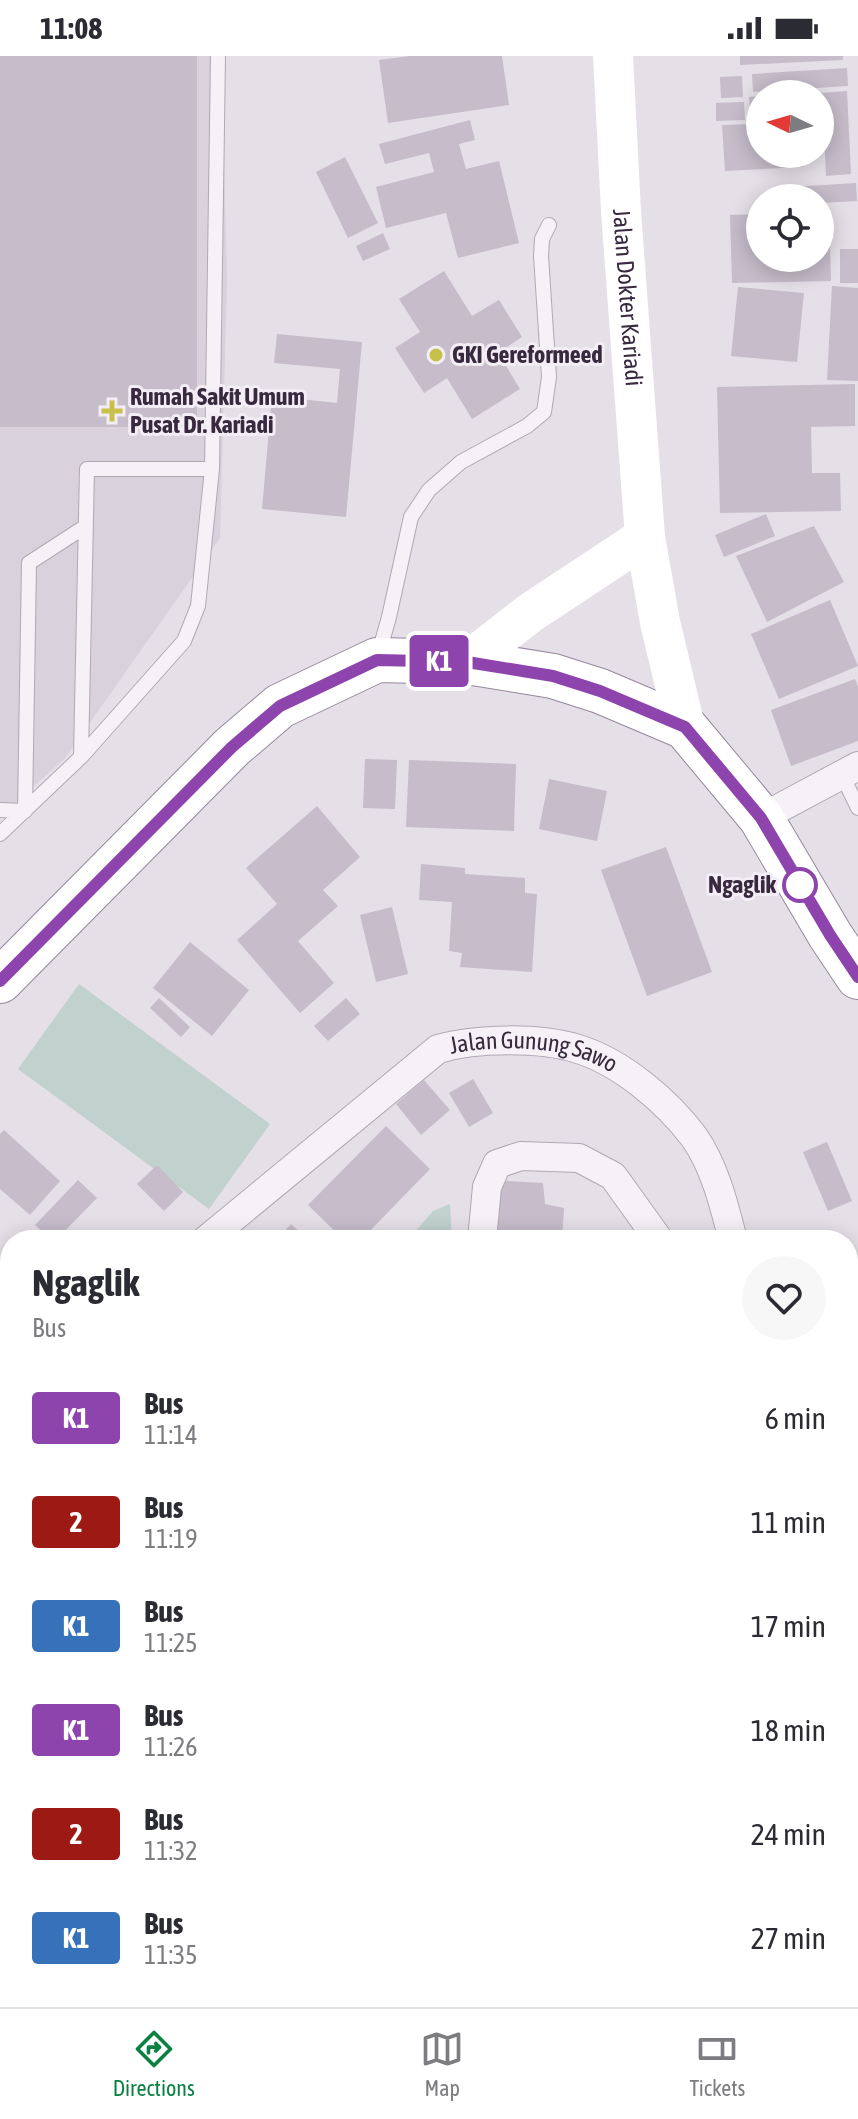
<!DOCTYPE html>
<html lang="en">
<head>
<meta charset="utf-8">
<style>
	body { margin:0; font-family:"Asap Condensed",sans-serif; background:#f7f7f7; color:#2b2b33; height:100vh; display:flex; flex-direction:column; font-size:30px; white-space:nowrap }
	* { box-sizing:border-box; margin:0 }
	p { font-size:26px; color:#7c7c81 }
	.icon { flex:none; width:44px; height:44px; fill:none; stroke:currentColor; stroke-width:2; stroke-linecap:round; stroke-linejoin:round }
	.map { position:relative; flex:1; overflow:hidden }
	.drawer { position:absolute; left:0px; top:1174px; width:858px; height:778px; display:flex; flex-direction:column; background:#fff; border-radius:32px 32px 0 0; box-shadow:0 4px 20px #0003 }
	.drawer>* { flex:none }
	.badge { padding:0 16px; border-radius:6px; font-size:28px; line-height:52px }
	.needle { width:52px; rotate:275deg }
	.controls { position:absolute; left:746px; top:24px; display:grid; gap:16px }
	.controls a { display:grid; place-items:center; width:88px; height:88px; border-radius:50%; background:#fff; box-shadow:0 4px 20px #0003; font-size:40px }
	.map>.badge { position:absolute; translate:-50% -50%; box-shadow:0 0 0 4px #fff }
	.round { display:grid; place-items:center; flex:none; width:84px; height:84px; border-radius:42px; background:#f7f7f7 }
	.head { display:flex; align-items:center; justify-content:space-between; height:136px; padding:0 32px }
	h1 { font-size:38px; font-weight:700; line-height:60px }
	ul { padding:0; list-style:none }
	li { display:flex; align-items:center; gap:24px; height:104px; padding:0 32px }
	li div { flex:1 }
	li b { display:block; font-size:30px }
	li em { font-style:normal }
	li .badge { min-width:88px; font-weight:700; text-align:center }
	.status { display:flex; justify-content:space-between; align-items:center; height:56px; padding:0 40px; background:#fff; direction:ltr }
	.status svg { height:22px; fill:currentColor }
	.dock { display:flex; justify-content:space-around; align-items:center; height:112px; border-top:2px solid #e1e1e2; background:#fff; font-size:22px; color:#7c7c81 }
	.dock a { display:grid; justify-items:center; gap:4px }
	.dock .selected { color:#0b8043 }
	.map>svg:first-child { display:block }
	.built { fill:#d9d1dc }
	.green { fill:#c0d1ce }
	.building { fill:#c6bcca }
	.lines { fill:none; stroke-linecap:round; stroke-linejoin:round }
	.service-casing { stroke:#b1a8b4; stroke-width:16 }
	.minor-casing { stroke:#b1a8b4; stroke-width:30 }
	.trunk-casing { stroke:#97879d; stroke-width:46 }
	.service { stroke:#f5f1f6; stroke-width:14 }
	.minor { stroke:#f5f1f6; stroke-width:28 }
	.secondary { stroke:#fff; stroke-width:40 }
	.trunk { stroke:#fff; stroke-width:44 }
	.line-casing { stroke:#fff; stroke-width:18 }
	.line { stroke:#8e44ad; stroke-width:12 }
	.poi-dot { fill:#c7c049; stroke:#f3eef5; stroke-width:3 }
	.stop-dot { fill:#fff; stroke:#8e44ad; stroke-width:4 }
	.labels { text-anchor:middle; stroke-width:6; stroke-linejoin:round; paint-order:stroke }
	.street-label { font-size:24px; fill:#38293e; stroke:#f3eef5 }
	.poi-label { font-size:24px; font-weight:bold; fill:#38293e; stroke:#f3eef5; text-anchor:start }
	.stop-label { font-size:24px; font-weight:bold; fill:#38293e; stroke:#f3eef5; text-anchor:end }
</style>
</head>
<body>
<div class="status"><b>11:08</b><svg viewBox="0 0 49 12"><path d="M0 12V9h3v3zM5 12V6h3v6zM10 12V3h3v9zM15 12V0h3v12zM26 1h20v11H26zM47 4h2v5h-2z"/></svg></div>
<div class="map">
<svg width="858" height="1951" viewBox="0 0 858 1951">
	<rect width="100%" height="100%" fill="#e5dfe7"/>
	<path class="built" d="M0,0H222L227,227L220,482L65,702L0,761Z"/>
	<path class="green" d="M79,928L270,1068L209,1153L18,1013Z
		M450,1148L452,1184H408L433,1155Z
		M858,1516V1896L848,1893V1523Z"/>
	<path class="building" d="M0,0H197V371H0Z
		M410,0H502L509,49L388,67L379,4Z
		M740,0H843V4L740,9Z
		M847,12L848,30L753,36L752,18Z
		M742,20L743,41L721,42L720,21Z
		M847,35L851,118L826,120L824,76H820V37Z
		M760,40V98H802L803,111L725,115L722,69L751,68L749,41Z
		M744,46L745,64L716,65V47Z
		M470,64L475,84L459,88L466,113L499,105L519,187L458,202L446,157L386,172L376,131L434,116L429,97L385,108L379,88Z
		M345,101L378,167L348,182L316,116Z
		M856,127L857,145L820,147V142H775L774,132Z
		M829,156L831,225L732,227L730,159L760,158V202H820V157Z
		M383,177L390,193L363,205L356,190Z
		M840,193H858V227H840Z
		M444,215L472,260L499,244L522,281L498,297L520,333L472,363L447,322L424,337L395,292L420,276L399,243Z
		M832,230L858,232V325L827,324Z
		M738,231L804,237L797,306L731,300Z
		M277,278L362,286L346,461L262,453L272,340L337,347L340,313L274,307Z
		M855,328V370L811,371L812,417H840L841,455L720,457L717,331Z
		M766,458L775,480L724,501L715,479Z
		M814,470L844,526L767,566L736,500Z
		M830,544L858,610L779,643L751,578Z
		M855,623L858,631V685L791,710L771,654Z
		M365,703L397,704L395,753L363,752Z
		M409,704L516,708L514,775L406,771Z
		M549,723L607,735L597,785L539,773Z
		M317,750L360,801L323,834L338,850L298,885L334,927L300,957L237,884L277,848L246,812Z
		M666,791L712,916L647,940L601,814Z
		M421,808L465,812V818L525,822V837L537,838L532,916L460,911L462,897L449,895L452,846L419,844Z
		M392,851L408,918L376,926L360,859Z
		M190,886L249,934L212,980L153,932Z
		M159,942L190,971L181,981L150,952Z
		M346,942L360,958L328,985L314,970Z
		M473,1023L493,1057L469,1071L449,1037Z
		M424,1024L450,1054L421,1079L396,1048Z
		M386,1070L430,1113L361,1184H344L308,1149Z
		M4,1074L60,1125L30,1159L0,1133V1078Z
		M827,1086L852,1145L828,1155L803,1096Z
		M157,1109L183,1136L164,1155L137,1128Z
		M78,1124L97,1142L56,1184H51L35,1169Z
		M493,1124L543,1127L545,1148L564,1152L562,1184H489Z
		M291,1168L308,1184H277Z
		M858,1250V1322L848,1324V1253Z
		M10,1256V1291L0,1284V1269Z
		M0,1326L10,1330V1401L0,1398Z
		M858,1345V1405L853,1407L848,1394V1349Z
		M0,1583L10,1593V1609L0,1620Z
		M0,1868L10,1877V1942H78L87,1951H10L0,1941Z
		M848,1935L858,1944V1951L824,1949L830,1942H848Z
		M463,1942H489L493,1951H445Z
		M594,1942H672L714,1946V1951H593Z
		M797,1942H811L821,1951H790Z"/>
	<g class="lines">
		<defs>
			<path id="service" d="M378,600L389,561L411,461L429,434L461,406L527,370L544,356L549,321L541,200L542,183L549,169
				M81,701L87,413H212
				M842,719L858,752
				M0,754L25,755L29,507L86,470
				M0,778L81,701L184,585L198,550L212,413L218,0"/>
			<g id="minor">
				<path d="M761,762L858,710"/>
				<path id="s1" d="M206,1184L438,993C476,982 539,981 578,993C621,1006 667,1045 694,1081C715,1111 724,1149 733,1184"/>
				<path d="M482,1184L487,1131L497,1108L521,1100L579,1102L613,1120L659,1184"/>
				<path d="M848,1435L858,1448"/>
				<path d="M0,1556L10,1554"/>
			</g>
			<path id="trunk" d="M0,925L232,691L280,650L377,604L467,606L553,620L600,635L685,671L761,762L830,879L858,921
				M0,1733L10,1742
				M0,1799L10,1808
				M163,1942L174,1951
				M232,1942L242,1951"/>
		</defs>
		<use href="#service" class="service-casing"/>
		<use href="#minor" class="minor-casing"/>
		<use href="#trunk" class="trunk-casing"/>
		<use href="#service" class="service"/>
		<use href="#minor" class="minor"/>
		<g class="secondary">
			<path id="s2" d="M613,0L621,155L645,481L660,566L685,671"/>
			<path d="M467,606L530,557L645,481"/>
		</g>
		<use href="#trunk" class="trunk"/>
	</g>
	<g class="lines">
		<defs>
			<path id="line" d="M0,925L232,691L280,650L377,604L467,606L553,620L600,635L685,671L761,762L830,879L858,921"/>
		</defs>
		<use href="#line" class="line-casing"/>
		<use href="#line" class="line"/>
	</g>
	<g class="poi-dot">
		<circle cx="436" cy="299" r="8"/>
		<path d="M108 343h8v8h8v8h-8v8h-8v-8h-8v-8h8z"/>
	</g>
	<circle class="stop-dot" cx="800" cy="829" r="16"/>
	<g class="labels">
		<g class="street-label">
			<text dy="8" stroke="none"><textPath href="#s2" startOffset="242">Jalan Dokter Kariadi</textPath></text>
			<text dy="8" stroke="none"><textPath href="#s1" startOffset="398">Jalan Gunung Sawo</textPath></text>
		</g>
		<g class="poi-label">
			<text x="452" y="307">GKI Gereformeed</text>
			<text x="130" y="349">Rumah Sakit Umum<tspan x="130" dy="28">Pusat Dr. Kariadi</tspan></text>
		</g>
		<g class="stop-label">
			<text x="776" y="837">Ngaglik</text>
		</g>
	</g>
</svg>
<div class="controls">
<a><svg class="needle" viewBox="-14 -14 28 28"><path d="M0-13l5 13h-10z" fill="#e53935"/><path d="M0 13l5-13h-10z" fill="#7c7c81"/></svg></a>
<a><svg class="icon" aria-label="locate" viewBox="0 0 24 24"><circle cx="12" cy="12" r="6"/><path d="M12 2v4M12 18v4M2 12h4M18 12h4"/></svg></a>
</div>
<b class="badge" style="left:439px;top:605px;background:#8e44ad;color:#fff">K1</b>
<section class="drawer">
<div class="head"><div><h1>Ngaglik</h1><p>Bus</p></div><a class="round"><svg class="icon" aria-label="heart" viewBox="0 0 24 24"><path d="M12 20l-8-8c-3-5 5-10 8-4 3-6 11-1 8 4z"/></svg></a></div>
<ul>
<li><span class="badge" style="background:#8e44ad;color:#fff">K1</span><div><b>Bus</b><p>11:14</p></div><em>6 min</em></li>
<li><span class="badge" style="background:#9c1a13;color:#fff">2</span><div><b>Bus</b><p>11:19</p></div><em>11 min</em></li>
<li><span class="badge" style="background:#3671b9;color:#fff">K1</span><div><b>Bus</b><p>11:25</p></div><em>17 min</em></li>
<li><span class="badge" style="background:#8e44ad;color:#fff">K1</span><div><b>Bus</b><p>11:26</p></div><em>18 min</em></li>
<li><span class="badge" style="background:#9c1a13;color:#fff">2</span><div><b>Bus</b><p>11:32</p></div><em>24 min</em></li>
<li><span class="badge" style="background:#3671b9;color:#fff">K1</span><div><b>Bus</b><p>11:35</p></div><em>27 min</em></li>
</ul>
</section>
</div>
<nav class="dock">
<a class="selected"><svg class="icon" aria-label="directions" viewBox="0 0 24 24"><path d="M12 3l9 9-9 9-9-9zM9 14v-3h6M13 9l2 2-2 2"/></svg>Directions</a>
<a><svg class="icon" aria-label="map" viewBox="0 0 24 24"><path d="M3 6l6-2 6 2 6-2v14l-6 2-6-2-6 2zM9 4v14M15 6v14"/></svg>Map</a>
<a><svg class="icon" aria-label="tickets" viewBox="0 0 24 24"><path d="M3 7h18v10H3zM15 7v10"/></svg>Tickets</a>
</nav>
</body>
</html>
